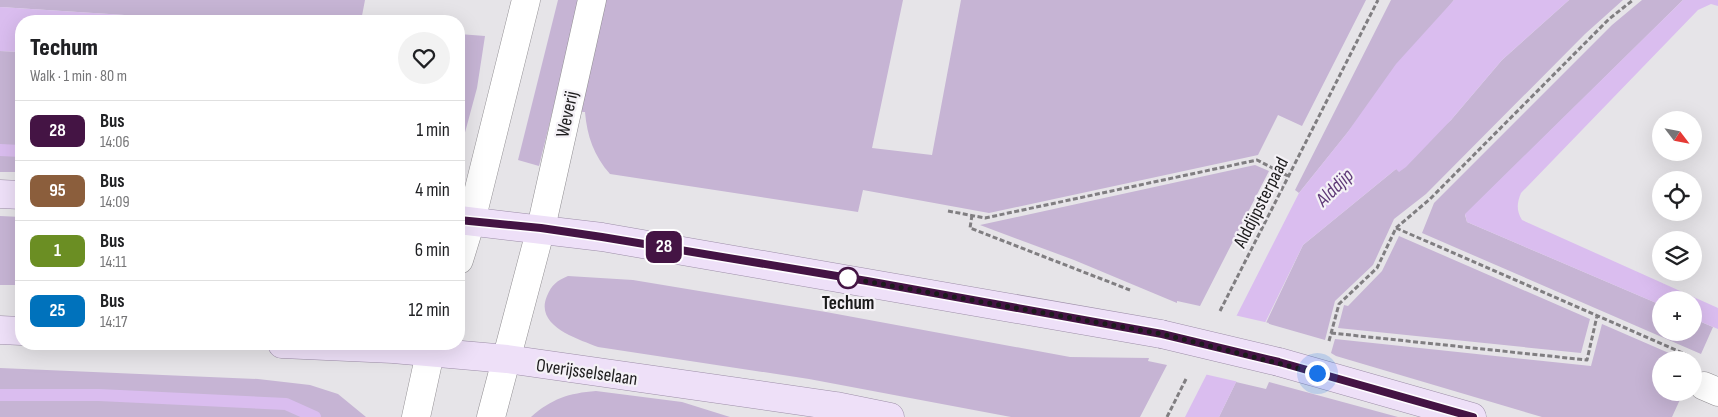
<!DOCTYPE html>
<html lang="en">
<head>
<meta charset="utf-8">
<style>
	body { margin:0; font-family:"Sofia Sans Condensed",sans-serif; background:#f2f2f2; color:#202124; height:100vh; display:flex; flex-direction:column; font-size:19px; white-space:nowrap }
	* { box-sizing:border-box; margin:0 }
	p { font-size:16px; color:#757577 }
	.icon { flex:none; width:28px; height:28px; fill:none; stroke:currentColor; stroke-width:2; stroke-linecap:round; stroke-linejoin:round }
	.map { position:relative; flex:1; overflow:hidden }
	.drawer { position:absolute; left:15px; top:15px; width:450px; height:335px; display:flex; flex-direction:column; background:#fff; border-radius:20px; box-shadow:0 5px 20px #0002 }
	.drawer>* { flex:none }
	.badge { padding:0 10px; border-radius:8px; font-size:18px; line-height:32px }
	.needle { width:32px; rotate:122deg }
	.buttons { position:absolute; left:1652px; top:111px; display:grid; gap:10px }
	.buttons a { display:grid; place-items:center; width:50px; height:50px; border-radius:50%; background:#fff; box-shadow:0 5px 20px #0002; font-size:25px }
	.you { position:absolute; width:25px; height:25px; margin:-12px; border:4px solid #fff; border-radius:50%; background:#1a73e8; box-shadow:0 0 0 8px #1a73e833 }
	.map>.badge { position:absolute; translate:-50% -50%; box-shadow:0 0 0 2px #fff }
	.round { display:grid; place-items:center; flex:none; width:52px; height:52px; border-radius:26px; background:#f2f2f2 }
	.headline { display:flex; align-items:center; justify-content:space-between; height:85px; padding:0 15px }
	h1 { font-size:24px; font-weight:800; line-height:38px }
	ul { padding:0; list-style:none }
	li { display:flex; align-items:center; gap:15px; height:60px; padding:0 15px; border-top:1px solid #e0e0e0 }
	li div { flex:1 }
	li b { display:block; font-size:19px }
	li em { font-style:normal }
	li .badge { min-width:55px; font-weight:700; text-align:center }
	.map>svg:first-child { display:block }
	.green { fill:#c6b4d4 }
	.water { fill:#dabdef }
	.pier { fill:#e6e4e8 }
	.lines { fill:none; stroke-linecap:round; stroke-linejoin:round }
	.stream { stroke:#dabdef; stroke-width:12 }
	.street-casing { stroke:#928f93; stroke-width:29 }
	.secondary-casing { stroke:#928f93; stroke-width:29 }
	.primary-casing { stroke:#9d8ea8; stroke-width:29 }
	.path { stroke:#807e81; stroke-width:3; stroke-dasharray:5 2.5; stroke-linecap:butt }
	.street { stroke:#fff; stroke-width:28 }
	.secondary { stroke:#fff; stroke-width:28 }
	.primary { stroke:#eee0f8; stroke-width:28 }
	.primary-bridge-casing { stroke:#9d8ea8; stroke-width:29; stroke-linecap:butt }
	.primary-bridge { stroke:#eee0f8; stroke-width:28 }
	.line-casing { stroke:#fff; stroke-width:11 }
	.line { stroke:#441444; stroke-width:8 }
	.walk { stroke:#1c1b1c; stroke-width:5; stroke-dasharray:0 9 }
	.stop-dot { fill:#fff; stroke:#441444; stroke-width:2.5 }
	.labels { text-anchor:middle; stroke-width:4.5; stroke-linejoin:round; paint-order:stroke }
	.street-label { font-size:19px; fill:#1c1b1c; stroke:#f4f1f6 }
	.stop-label { font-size:19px; font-weight:bold; fill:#1c1b1c; stroke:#f4f1f6 }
	.water-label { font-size:20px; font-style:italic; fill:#5f3a77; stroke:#f4f1f6 }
</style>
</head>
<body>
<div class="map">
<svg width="1718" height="417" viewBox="0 0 1718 417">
	<rect width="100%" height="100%" fill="#e6e4e8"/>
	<path class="green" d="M0,0H365L361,21H218L0,7Z
		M558,0H580L539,166L518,160Z
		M602,0H903L872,148L932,155L961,0H1366L1302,126L1278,115L1258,155L989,213L863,190L858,212L610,174C594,156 587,136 585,112H582V96Z
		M1391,0H1454L1299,193L1295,190Z
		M1569,0H1623L1585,34L1426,194L1394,219L1373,265L1335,301L1325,340L1266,323L1303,245L1396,169L1451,120L1502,60Z
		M1642,0H1683L1465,215L1467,222L1661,305V332H1694V319L1713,327L1701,354L1422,233L1434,203L1612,25Z
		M459,34L485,36L477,88L463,140L459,147Z
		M0,51L21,52V172H0Z
		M1255,165L1269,171L1200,306L1177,301V303L1074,260L980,225Z
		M0,216L21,217V285H0Z
		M1399,236L1590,319L1581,353L1338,328L1344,305L1348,306L1382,271Z
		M568,276L633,280L826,312L1070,357L1149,358L1148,361L1167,365L1140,417H1011L809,379L598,347C578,339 534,326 547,296C552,284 557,281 568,276Z
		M1602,324L1685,360H1661V392L1683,393L1672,417H1542L1336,356L1331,353L1335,339L1591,366Z
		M0,368L258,379L310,385L338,394L366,417H0Z
		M1236,382L1266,389L1269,382L1398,417H1219Z
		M596,391L682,402L730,417H531C551,399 569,393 596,391Z"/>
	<path class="water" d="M1454,0H1569L1502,60L1451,120L1406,167L1399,172L1396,169L1303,245L1219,417H1185L1299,193L1347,133L1396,64Z
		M1683,0H1718V6L1711,4L1698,10L1521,193C1517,203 1516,210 1522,220L1718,308V329L1694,319V300H1661V305L1467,222L1465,214Z
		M0,7L202,20L218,21H21V52L0,51Z"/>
	<path class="pier" d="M1234,315L1269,323L1239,382L1204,374Z"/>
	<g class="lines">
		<path class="stream" d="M0,150L21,151
			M0,395H99L286,404L315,417"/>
		<defs>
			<path id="street" d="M1704,386L1718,392"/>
			<path id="secondary" d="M459,260L471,221L526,0
				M416,417L432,344
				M491,417L541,228L592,0"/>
			<path id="primary" d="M0,194L21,195
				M459,220L602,237L1161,334
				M0,330L21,331
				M282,344L393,349L507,359L836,406L890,417
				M1279,362L1472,417"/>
		</defs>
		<use href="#street" class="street-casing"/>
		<use href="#secondary" class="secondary-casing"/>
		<use href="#primary" class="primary-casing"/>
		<path class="path" d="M948,211L985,218L1257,160L1288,176
			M972,215L970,228L1130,290
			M1396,228L1687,355
			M1220,311L1378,0
			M1331,333L1587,360L1597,316
			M1329,341L1339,304L1377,268L1396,228L1430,199L1609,19L1633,0
			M1167,417L1187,377"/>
		<use href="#street" class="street"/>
		<use href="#secondary" class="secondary"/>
		<use href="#primary" class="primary"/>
		<defs>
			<path id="primary-bridge" d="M1161,334L1279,362"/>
		</defs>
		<use href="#primary-bridge" class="primary-bridge-casing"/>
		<use href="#primary-bridge" class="primary-bridge"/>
	</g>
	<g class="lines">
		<defs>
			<path id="line" d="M459,220L541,228L602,237L867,281L1162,334L1279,362L1473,417"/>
		</defs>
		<use href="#line" class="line-casing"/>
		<use href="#line" class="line"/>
		<path class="walk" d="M848,278L1162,334L1317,373"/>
	</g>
	<circle class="stop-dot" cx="848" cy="278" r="10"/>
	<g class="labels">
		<g class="street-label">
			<text transform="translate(566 114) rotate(-78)" y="7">Weverij</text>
			<text transform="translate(1260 202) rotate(-63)" y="7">Alddjipsterpaad</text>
			<text transform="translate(587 371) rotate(8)" y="7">Overijsselselaan</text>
		</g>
		<g class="stop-label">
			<text x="848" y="309">Techum</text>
		</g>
		<g class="water-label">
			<text transform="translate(1334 187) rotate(-45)" y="7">Alddjip</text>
		</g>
	</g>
</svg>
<div class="buttons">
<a><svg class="needle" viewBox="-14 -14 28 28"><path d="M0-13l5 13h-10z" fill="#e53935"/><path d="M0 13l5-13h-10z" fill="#757577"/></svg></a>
<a><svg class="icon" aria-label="locate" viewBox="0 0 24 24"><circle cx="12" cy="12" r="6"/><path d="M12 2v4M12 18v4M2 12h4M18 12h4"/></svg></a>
<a><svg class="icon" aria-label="layers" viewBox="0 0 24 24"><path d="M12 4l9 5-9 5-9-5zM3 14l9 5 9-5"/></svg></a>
<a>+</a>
<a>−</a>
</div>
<div class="you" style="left:1317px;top:373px"></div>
<b class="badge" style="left:664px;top:247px;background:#441444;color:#fff">28</b>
<section class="drawer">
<div class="headline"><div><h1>Techum</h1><p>Walk · 1 min · 80 m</p></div><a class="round"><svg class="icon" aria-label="heart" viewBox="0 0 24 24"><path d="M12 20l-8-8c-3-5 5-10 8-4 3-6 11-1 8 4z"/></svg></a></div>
<ul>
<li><span class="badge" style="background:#441444;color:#fff">28</span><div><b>Bus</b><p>14:06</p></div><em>1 min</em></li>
<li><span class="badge" style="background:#8b5e3c;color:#fff">95</span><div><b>Bus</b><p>14:09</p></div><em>4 min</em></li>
<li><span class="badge" style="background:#6b8e23;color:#fff">1</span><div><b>Bus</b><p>14:11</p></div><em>6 min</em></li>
<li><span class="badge" style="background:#0072bc;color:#fff">25</span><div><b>Bus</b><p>14:17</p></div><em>12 min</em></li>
</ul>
</section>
</div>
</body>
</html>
